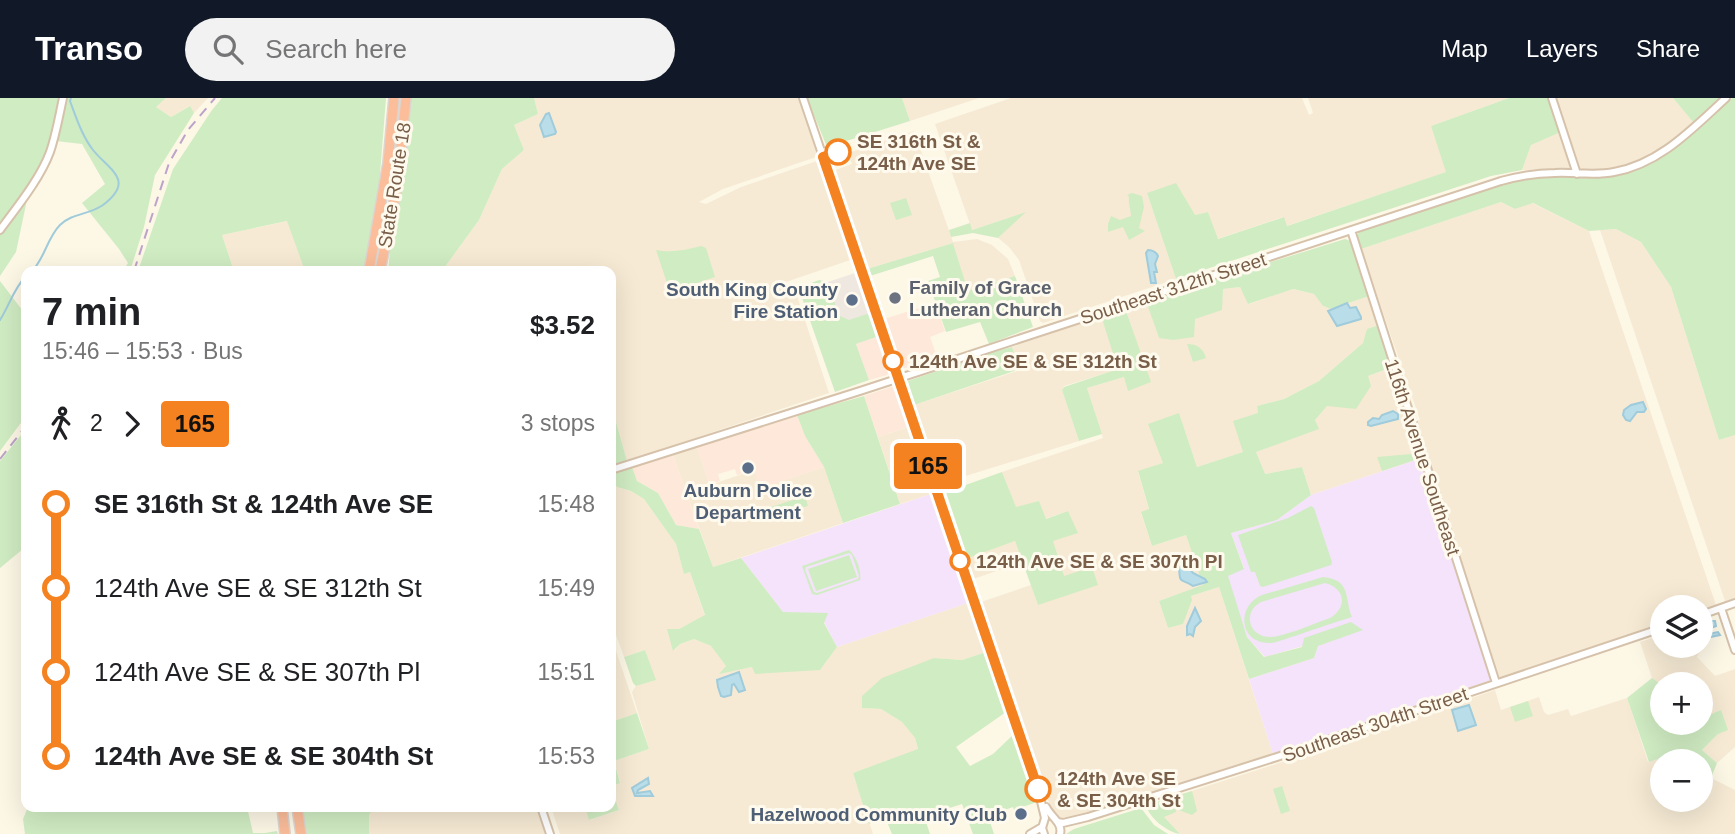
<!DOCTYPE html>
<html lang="en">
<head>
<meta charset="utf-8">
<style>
	body { margin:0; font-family:Helvetica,sans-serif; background:#f2f2f2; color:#202124; height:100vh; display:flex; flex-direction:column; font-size:26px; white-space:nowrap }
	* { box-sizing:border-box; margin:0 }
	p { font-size:23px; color:#757577 }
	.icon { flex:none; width:38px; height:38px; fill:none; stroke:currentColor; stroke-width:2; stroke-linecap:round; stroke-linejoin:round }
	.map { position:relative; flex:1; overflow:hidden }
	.details { position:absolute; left:21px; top:168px; width:595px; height:546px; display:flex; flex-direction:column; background:#fff; border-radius:14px; box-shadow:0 7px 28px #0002 }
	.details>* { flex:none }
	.badge { padding:0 14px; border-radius:5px; font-size:24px; line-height:46px }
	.buttons { position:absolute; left:1650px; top:497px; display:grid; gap:14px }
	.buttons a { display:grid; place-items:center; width:63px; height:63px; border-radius:50%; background:#fff; box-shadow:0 7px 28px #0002; font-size:35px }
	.map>.badge { position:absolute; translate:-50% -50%; box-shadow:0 0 0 4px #fff }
	.legs { display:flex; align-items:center; gap:10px; height:77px; padding:0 21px; font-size:23px }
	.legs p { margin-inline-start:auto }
	.overview { display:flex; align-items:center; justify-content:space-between; height:119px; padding:0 21px }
	h1 { font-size:38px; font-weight:700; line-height:52px }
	ul { padding:0 21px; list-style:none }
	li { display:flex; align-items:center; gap:24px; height:84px; font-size:26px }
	li i { display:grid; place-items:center; width:10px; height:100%; margin:0 9px; background:currentColor }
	li i::after { content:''; width:18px; height:18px; margin:-9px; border:5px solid; border-radius:50%; background:#fff }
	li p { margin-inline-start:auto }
	li:first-child i { background:linear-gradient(#0000 50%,currentColor 0) }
	li:last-child i { background:linear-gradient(currentColor 50%,#0000 0) }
	header { display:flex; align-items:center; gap:42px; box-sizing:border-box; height:98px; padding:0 35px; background:#111827; color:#fff }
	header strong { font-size:33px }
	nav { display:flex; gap:38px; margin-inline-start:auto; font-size:24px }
	.search { width:490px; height:63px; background:#f2f2f2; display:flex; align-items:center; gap:18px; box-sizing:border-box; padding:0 24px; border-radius:38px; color:#757577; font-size:26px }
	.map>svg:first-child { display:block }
	.residential { fill:#f6ead4 }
	.commercial { fill:#fee8d9 }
	.industrial { fill:#eee8e0 }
	.education { fill:#f4e3fa }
	.green { fill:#d0ecc3; fill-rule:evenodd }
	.water { fill:#b9dde9; stroke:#9fcbdb; stroke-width:2 }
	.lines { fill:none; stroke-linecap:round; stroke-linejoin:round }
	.stream { stroke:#9fcbdb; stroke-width:2 }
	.secondary-casing { stroke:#d6c2ab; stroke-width:10 }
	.highway-casing { stroke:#dcd5d0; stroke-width:12 }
	.secondary { stroke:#fff; stroke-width:6 }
	.highway { stroke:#fbbd9a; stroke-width:9 }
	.rail { stroke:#bba3c9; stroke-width:2; stroke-dasharray:10 7; stroke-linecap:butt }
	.line-1-casing { stroke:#fff; stroke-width:16 }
	.line-1 { stroke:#f58220; stroke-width:10 }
	.stop-1-dot { fill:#fff; stroke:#f58220; stroke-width:3.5 }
	.worship-dot { fill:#6b7280; stroke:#fffaee; stroke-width:2.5 }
	.service-dot { fill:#5c6f8a; stroke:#fffaee; stroke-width:2.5 }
	.labels { text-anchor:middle; stroke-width:6; stroke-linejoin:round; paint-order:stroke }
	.stop-label { font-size:19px; font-weight:bold; fill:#795f49; stroke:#fffaee; text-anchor:start }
	.street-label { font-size:19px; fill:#795f49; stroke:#fffaee }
	.worship-label { font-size:19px; font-weight:bold; fill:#5b616d; stroke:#fffaee; text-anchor:start }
	.service-label { font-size:19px; font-weight:bold; fill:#4e5e75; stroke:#fffaee; text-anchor:end }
</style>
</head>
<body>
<header>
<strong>Transo</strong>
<div class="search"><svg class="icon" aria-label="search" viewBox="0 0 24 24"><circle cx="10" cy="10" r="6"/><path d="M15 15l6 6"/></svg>Search here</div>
<nav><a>Map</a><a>Layers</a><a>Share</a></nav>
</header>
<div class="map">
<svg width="1735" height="736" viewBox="0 0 1735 736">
	<rect width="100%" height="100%" fill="#fdf7e6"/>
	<path class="residential" d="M166,0H208L194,15L189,8L171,19L156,9Z
		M534,0H799L819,58L723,91L699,104L706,106L741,89L820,62L853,161L786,184L790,194L795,192L829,295L627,363L611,306V173H442L479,122L502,71L524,52L514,27L538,16Z
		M902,0H979L910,23Z
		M1011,0H1302L1309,17L1313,15L1308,0H1509L1431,28L1447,74L1286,128L1283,119L1217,141L1208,114L1195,117L1147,95L1176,181L1043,225L1040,223L1019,162L1009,149L998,140L1024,115L972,132L935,26Z
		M1555,0H1673L1693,24L1670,45L1640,62L1608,71H1579Z
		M914,33L953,144L977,141L992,147L1008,161L1015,178L968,194L953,145L867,171L833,73L852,66L848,55Z
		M1561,34L1572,68L1570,71L1522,72L1531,47Z
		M1501,104L1515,111L1532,105L1589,133L1716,507L1701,512V509H1662V525L1501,580L1498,579L1476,515L1414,324L1420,322L1361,151Z
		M288,123L305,173H234L222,137Z
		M1616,131L1641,144L1671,189L1719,342L1735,337V500L1725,503L1600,132Z
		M1240,189L1249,206L1292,191L1314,196L1323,208L1331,211L1369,198L1380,233L1363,245L1319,283L1284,301L1257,308L1258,315L1243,354L1197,369L1179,316L1163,365L1138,374L1149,412L1141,415L1152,448L1186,437L1204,488L1159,503L1168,530L1183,526L1191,498L1219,489L1273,656L1072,720L1059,719L1052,713L998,561L1000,559L981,504L1031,487L1038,507L1053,443L1068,413L1045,421L1016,410L1002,374L1103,340L1087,290L1124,279L1150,284L1125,210L1146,202L1159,240L1195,221L1223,191Z
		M1101,218L1119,271L1064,288L1062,292L1079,343L946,384H941L914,307L1020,272L1012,249Z
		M1392,269L1407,313L1413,343L1419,361L1311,397L1302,369L1264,376L1256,354L1318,331L1315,322L1327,308L1368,278Z
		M909,329L931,396L900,406L878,339Z
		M697,349L710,387L754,372L761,390L824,369L843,425L713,469L673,357Z
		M611,382L617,389L631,393L644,401L676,446L684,475L690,474L705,518L679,531L674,553L680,546L694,541L711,548L726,568L721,575L752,569L820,572L837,549L968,505L986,554L962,562L934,560L863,610L881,611L902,624L915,640L918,652L853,675L873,736H560L551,709H585L590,722L619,712L611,689L620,684L614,663L649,651L632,594L636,588L655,582L645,552L624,559L611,523Z
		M1015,443L1023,464L973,481L966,460Z
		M1662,537V548H1701V546L1702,550L1697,559L1715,578L1735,571V649L1717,665L1702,652L1718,636L1681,627V625H1701V586L1662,587L1652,580L1640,544Z
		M611,538L637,615L611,624Z
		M1495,592L1501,612L1539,599L1544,614L1548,617L1568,611L1571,618L1627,600L1648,664L1667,658L1678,663H1662V702H1701V675L1735,692V736H1180L1151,706L1326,650Z
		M375,709H536L545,736H369V717Z"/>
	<path class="commercial" d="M935,205L945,233L930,239L938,262L915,270H904L901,268L884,221Z
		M879,238L890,273L887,277L869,282L856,246Z
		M891,289L895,290L898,294L909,329L878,339L864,298Z
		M797,317L805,338L824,369L760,391L754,372L737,377L735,371L718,376L720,383L710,387L697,349Z
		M673,357L699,431L676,427L658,395L637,383L632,369Z"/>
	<path class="industrial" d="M855,175L869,219L840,229L825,185Z"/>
	<path class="education" d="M1419,361L1491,582L1273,656L1249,581L1314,560L1318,548L1362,531L1265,559L1247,539L1227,478L1244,470L1231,435L1277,422L1311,397Z
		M931,396L968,505L837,549L824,524L783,514L741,460Z"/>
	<path class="green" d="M0,0H59C56,16 53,34 48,50C40,76 16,104 0,126Z
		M65,0H166L156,9L171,19L190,8L194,15L155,77L144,129L130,173H123L128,165L119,151L82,105L105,86L82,46L56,43Z
		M222,0H386L379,89L364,173H305L287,123L222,137L234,173H138L173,71L212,12Z
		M405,0H534L538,16L514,27L524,52L502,71L479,122L442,173H388Z
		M807,0H902L910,23L827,49Z
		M1509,0H1548L1561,34L1531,47L1522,72L1491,78L1176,181L1147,95L1176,85L1195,117L1208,114L1218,141L1284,119L1287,128L1446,74L1431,28Z
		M1673,0H1719L1693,24Z
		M1732,0H1735V337L1719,342L1671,189L1641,144L1616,131L1589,133L1533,105L1515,111L1501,104L1361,151L1357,138L1359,134L1513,82L1555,78L1602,80L1636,72L1650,66L1670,53Z
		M1132,95L1142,98L1144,109L1139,130L1145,133L1129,142L1123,129L1108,134V126L1111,118L1120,122L1131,118C1131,111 1128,106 1129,99L1127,97Z
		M28,97L16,154L0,178V136Z
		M906,100L912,117L896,122L890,105Z
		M1026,114L998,140L973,135L951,139L949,132L970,125L972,132Z
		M1345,141L1350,143L1369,198L1331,211L1323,208L1314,196L1293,191L1248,206L1240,189L1223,191L1222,212L1195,221L1194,239L1173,242L1159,240L1146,203Z
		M953,145L968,193L1015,178L1033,229L989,246L980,224L946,234L928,183L940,179L933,158L870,178L867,171Z
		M701,148L706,150L715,179L670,194L656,152C672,155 685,152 701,148Z
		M819,182L824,183L828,188L840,218L849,222L870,215L879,238L856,246L869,282L835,294L800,194L801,189Z
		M0,183L26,217V318L0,353Z
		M1125,210L1151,284L1128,293L1124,279L1087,290L1102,336L1079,343L1062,292L1064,289L1118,271L1101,218Z
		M1376,228L1380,233L1392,269L1368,278L1371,288L1356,311L1327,308L1315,322L1319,331L1256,354L1265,376L1302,369L1311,397L1277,422L1231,435L1244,471L1228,478L1247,539L1264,559L1302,549L1304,540L1351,524L1363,532L1318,548L1314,560L1249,581L1219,489L1191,498L1192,502L1183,526L1168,530L1159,503L1203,487L1186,437L1152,448L1141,414L1149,411L1138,373L1163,365L1148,326L1179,315L1197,369L1243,354L1233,323L1258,315L1257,308L1284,301L1319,283L1363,245L1367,231Z
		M1187,246C1197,246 1203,250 1206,260L1193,264Z
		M1012,249L1020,271L914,307L908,283L989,255Z
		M864,298L900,406L843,425L824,369L805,338L797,317Z
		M611,306L627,363L611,368Z
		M26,331V451H23L0,470V363Z
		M1411,356H1415L1418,361L1382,373L1377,359Z
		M632,369L637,383L658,395L676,427L699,431L713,469L741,460L783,514L828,515L824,525L837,549L820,572L755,576L752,569L719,576L726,568L711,548L694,541L680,546L673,553L667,531H679L705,517L690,474L684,476L676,446L644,401L631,393L617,389L611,382V377Z
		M1002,374L1016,409L1039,403L1046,421L1068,413L1078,435L1053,443L1064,478L1092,469L1098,487L1038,507L1015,443L968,460L946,394Z
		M805,398L808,408L774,418L771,409Z
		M1311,408L1314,410L1332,464L1331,467L1263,489L1260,488L1255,474H1251L1238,437L1288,420Z
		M849,452C856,457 862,474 860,482L817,497L812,496L802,468ZM849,455L852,457L859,478L858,481L817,495L814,494L805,472L806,469Z
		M849,457L857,479L816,493L808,471Z
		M1323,479C1352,482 1344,500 1352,519C1333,525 1314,531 1295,538C1287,540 1277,545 1269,545C1239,545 1236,508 1262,497ZM1325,485C1345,490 1348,509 1330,520C1316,525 1283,539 1270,539C1260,539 1251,533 1250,523C1249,514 1254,508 1261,504Z
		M645,552L656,582L636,588L633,585L624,559Z
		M986,554L1006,614L956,649L970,668L993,656L1015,635L1037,704L1014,712L1013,709L988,718L994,736H973L962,706L924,718L930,736H892L885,719L869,726L853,675L918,651L915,640L902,624L881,611L862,610V598L882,580L934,560L962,562Z
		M1652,580L1662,587V625H1681L1682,627L1695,630L1705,619L1721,612L1728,632L1718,636L1702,652L1717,665L1711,680L1701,675V663H1678L1667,658L1649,664L1627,600Z
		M1528,603L1533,618L1515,624L1510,609Z
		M637,615L649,651L614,663L620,685L611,688V624Z
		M1282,688L1290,713L1281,716L1273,691Z
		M611,689L619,712L589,722L585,709H611Z
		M1192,693L1197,713L1192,717L1176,711V714L1164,719L1180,736C1167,734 1149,720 1146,707Z
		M28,709H247L253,735H265L277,733L278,736H25L23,721Z
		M302,709H375L369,717V736H307Z
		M1141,710L1154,727L1168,736H1066L1074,731Z"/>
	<path class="water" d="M549,15L556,34L555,36L544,39L540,27L546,16Z
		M1148,152C1153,152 1156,154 1158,158L1155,166L1157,174H1154L1156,185H1151L1146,155Z
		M1347,205L1350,210L1356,209L1361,219V221L1337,228L1328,213Z
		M1643,304L1646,311L1644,314H1637L1630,323L1626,322L1623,317L1624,312L1631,307Z
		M1393,313L1398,316V321L1371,328L1368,327V324L1373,320L1379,321L1382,317Z
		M1185,465L1193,475L1205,481L1207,484L1193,488C1180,479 1180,488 1179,469Z
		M1195,510L1201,523L1195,529L1193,538L1190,536L1187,537V528Z
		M1712,523H1715L1716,528L1702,533L1703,537L1718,534L1720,537L1701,541V527Z
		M739,574L745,592L739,594L734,586L732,587L731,597L724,599L721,598L718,589L717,582Z
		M1469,607L1476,627L1458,633L1452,612Z
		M648,680L649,686L638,692L637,695L650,693L653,698H635L632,690Z"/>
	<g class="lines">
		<path class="stream" d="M32,173C45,160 47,140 60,127C72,115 89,117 103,107C136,82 109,72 93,52C82,38 76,19 70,3L71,0
			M0,222C9,208 14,190 26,178"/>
		<defs>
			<path id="secondary" d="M803,0L1038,691L1045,720L1042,730L1044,736
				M1552,0L1577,76
				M0,132C17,109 40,81 50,54C56,37 59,18 63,0
				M1351,132L1496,585
				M611,372L863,292L1501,83C1519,78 1537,75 1555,75C1575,74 1595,78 1614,74C1660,66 1693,30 1726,0
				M1721,510L1735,552
				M1701,517L1735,505
				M541,709L550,736
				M1046,709C1051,719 1063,725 1060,736
				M1058,724L1063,725L1088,719L1277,659L1662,530
				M1030,736L1042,729"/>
			<path id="highway" d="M369,173L388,65L394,0
				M380,173L397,89L406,0
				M282,709L285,736
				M297,709L301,736"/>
		</defs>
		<use href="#secondary" class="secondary-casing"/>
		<use href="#highway" class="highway-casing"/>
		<use href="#secondary" class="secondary"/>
		<use href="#highway" class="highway"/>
		<path class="rail" d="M134,173L169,65L188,32L215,0
			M0,361L26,328"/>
	</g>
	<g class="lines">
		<defs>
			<path id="line-1" d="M838,54L823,59L1038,691"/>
		</defs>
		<use href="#line-1" class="line-1-casing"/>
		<use href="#line-1" class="line-1"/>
	</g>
	<g class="stop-1-dot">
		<circle cx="838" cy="54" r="12"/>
		<circle cx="893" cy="263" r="9"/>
		<circle cx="960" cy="463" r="9"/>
		<circle cx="1038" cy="691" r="12"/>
	</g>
	<circle class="worship-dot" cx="895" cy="200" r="7"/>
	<g class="service-dot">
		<circle cx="852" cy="202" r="7"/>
		<circle cx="748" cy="370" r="7"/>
		<circle cx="1021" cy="716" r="7"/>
	</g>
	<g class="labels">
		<g class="stop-label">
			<text x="857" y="50">SE 316th St &amp;<tspan x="857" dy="22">124th Ave SE</tspan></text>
			<text x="909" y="270">124th Ave SE &amp; SE 312th St</text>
			<text x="976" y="470">124th Ave SE &amp; SE 307th Pl</text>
			<text x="1057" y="687">124th Ave SE<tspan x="1057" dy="22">&amp; SE 304th St</tspan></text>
		</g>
		<g class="street-label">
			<text transform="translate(394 87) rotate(-81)" y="7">State Route 18</text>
			<text transform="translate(1173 190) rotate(-18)" y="7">Southeast 312th Street</text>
			<text transform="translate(1423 359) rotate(72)" y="7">116th Avenue Southeast</text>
			<text transform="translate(1375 626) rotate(-19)" y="7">Southeast 304th Street</text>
		</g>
		<g class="worship-label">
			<text x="909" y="196">Family of Grace<tspan x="909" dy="22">Lutheran Church</tspan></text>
		</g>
		<g class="service-label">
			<text x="838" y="198">South King County<tspan x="838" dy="22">Fire Station</tspan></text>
			<text x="748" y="399" text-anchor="middle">Auburn Police<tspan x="748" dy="22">Department</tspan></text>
			<text x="1007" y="723">Hazelwood Community Club</text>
		</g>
	</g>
</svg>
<div class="buttons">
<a><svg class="icon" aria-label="layers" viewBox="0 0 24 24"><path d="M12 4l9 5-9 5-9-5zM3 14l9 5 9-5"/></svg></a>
<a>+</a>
<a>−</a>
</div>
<b class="badge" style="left:928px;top:368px;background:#f58220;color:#111">165</b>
<section class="details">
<div class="overview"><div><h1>7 min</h1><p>15:46 – 15:53 · Bus</p></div><b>$3.52</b></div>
<div class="legs"><svg class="icon" aria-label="walk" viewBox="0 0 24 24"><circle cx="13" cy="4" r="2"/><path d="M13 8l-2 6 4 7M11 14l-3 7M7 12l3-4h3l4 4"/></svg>2<svg class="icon" aria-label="forward" viewBox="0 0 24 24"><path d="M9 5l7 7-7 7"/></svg><b class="badge" style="background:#f58220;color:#111">165</b><p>3 stops</p></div>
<ul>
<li><i style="color:#f58220"></i><b>SE 316th St &amp; 124th Ave SE</b><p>15:48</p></li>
<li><i style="color:#f58220"></i><span>124th Ave SE &amp; SE 312th St</span><p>15:49</p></li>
<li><i style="color:#f58220"></i><span>124th Ave SE &amp; SE 307th Pl</span><p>15:51</p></li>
<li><i style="color:#f58220"></i><b>124th Ave SE &amp; SE 304th St</b><p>15:53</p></li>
</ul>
</section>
</div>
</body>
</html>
